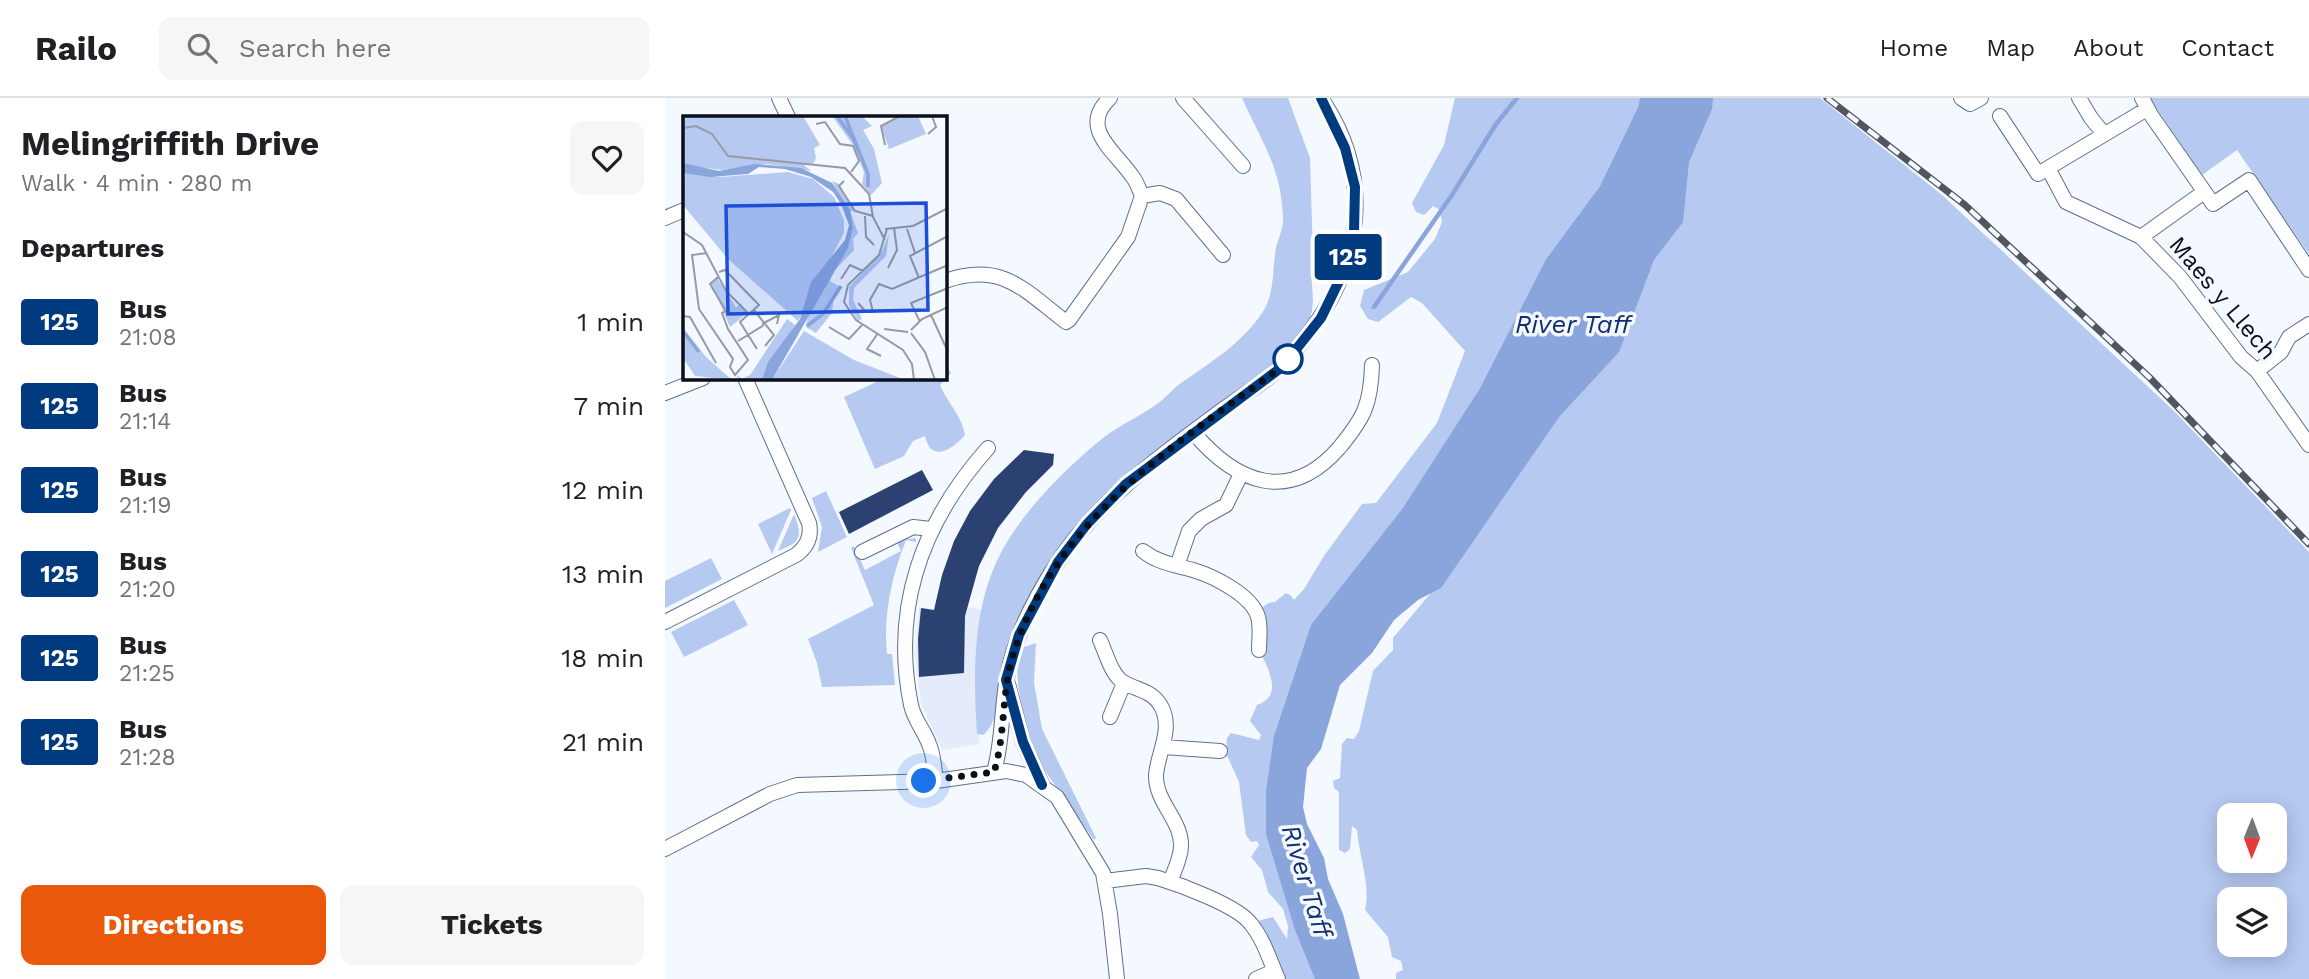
<!DOCTYPE html>
<html lang="en">
<head>
<meta charset="utf-8">
<style>
	body { margin:0; font-family:"Work Sans",sans-serif; background:#f6f6f6; color:#202124; height:100vh; display:flex; flex-direction:column; font-size:26px; white-space:nowrap }
	* { box-sizing:border-box; margin:0 }
	p { font-size:23px; color:#757577 }
	.icon { flex:none; width:38px; height:38px; fill:none; stroke:currentColor; stroke-width:2; stroke-linecap:round; stroke-linejoin:round }
	.map { position:relative; flex:1; overflow:hidden }
	.sheet { display:flex; flex-direction:column; background:#fff; width:665px }
	.sheet>* { flex:none }
	.badge { padding:0 14px; border-radius:5px; font-size:24px; line-height:46px }
	.needle { width:46px; rotate:181deg }
	.controls { position:absolute; left:1552px; top:705px; display:grid; gap:14px }
	.controls a { display:grid; place-items:center; width:70px; height:70px; border-radius:14px; background:#fff; box-shadow:0 4px 18px #0003; font-size:35px }
	.you { position:absolute; width:35px; height:35px; margin:-18px; border:5px solid #fff; border-radius:50%; background:#1a73e8; box-shadow:0 0 0 10px #1a73e833 }
	.map>.badge { position:absolute; translate:-50% -50%; box-shadow:0 0 0 4px #fff }
	h2 { padding:0 21px; font-size:26px; line-height:63px }
	.round { display:grid; place-items:center; flex:none; width:74px; height:74px; border-radius:14px; background:#f6f6f6 }
	.summary { display:flex; align-items:center; justify-content:space-between; height:119px; padding:0 21px }
	h1 { font-size:33px; font-weight:700; line-height:52px }
	.primary-button { display:flex; gap:14px; margin-top:auto; padding:14px 21px }
	.primary-button a { flex:1; height:80px; border-radius:14px; background:#ea580c; color:#fff; font-size:28px; font-weight:700; line-height:80px; text-align:center }
	.primary-button a+a { background:#f6f6f6; color:#202124 }
	ul { padding:0; list-style:none }
	li { display:flex; align-items:center; gap:21px; height:84px; padding:0 21px }
	li div { flex:1 }
	li b { display:block; font-size:26px }
	li em { font-style:normal }
	li .badge { min-width:77px; font-weight:700; text-align:center }
	header { display:flex; align-items:center; gap:42px; box-sizing:border-box; height:98px; padding:0 35px; background:#fff; border-bottom:2px solid #e0e0e0 }
	header strong { font-size:33px }
	nav { display:flex; gap:38px; margin-inline-start:auto; font-size:24px }
	.search { width:490px; height:63px; background:#f6f6f6; display:flex; align-items:center; gap:18px; box-sizing:border-box; padding:0 24px; border-radius:14px; color:#757577; font-size:26px }
	main { display:flex; flex:1; min-height:0 }
	.map>svg:first-child { display:block }
	.built { fill:#e4ecfc }
	.green { fill:#b5c9f1; fill-rule:evenodd }
	.water { fill:#89a5dc }
	.lines { fill:none; stroke-linecap:round; stroke-linejoin:round }
	.stream { stroke:#89a5dc; stroke-width:4.5 }
	.building { fill:#2b4171 }
	.street-casing { stroke:#606f8c; stroke-width:16 }
	.street { stroke:#fff; stroke-width:14 }
	.rail-casing { stroke:#50555f; stroke-width:7 }
	.rail { stroke:#f4f8ff; stroke-width:4.5; stroke-dasharray:13; stroke-linecap:butt }
	.line-casing { stroke:#fff; stroke-width:16 }
	.line { stroke:#003b80; stroke-width:10 }
	.walk { stroke:#0a0f1a; stroke-width:7; stroke-dasharray:0 12.6 }
	.stop-dot { fill:#fff; stroke:#003b80; stroke-width:3.5 }
	.labels { text-anchor:middle; stroke-width:7; stroke-linejoin:round; paint-order:stroke }
	.street-label { font-size:24px; fill:#0a0f1a; stroke:#f4f8ff }
	.water-label { font-size:26px; font-style:italic; fill:#132e6e; stroke:#f4f8ff }
	.inset-river { fill:none; stroke:#89a5dc; stroke-width:3.5 }
	.inset-road { fill:none; stroke:#969ba3; stroke-width:2 }
	.view { fill:#1d4ed8; fill-opacity:0.15; stroke:#1d4ed8; stroke-width:3.5 }
	.inset-edge { fill:none; stroke:#0a0f1a; stroke-width:3.5 }
</style>
</head>
<body>
<header>
<strong>Railo</strong>
<div class="search"><svg class="icon" aria-label="search" viewBox="0 0 24 24"><circle cx="10" cy="10" r="6"/><path d="M15 15l6 6"/></svg>Search here</div>
<nav><a>Home</a><a>Map</a><a>About</a><a>Contact</a></nav>
</header>
<main>
<section class="sheet">
<div class="summary"><div><h1>Melingriffith Drive</h1><p>Walk · 4 min · 280 m</p></div><a class="round"><svg class="icon" aria-label="heart" viewBox="0 0 24 24"><path d="M12 20l-8-8c-3-5 5-10 8-4 3-6 11-1 8 4z"/></svg></a></div>
<h2>Departures</h2>
<ul>
<li><span class="badge" style="background:#003b80;color:#fff">125</span><div><b>Bus</b><p>21:08</p></div><em>1 min</em></li>
<li><span class="badge" style="background:#003b80;color:#fff">125</span><div><b>Bus</b><p>21:14</p></div><em>7 min</em></li>
<li><span class="badge" style="background:#003b80;color:#fff">125</span><div><b>Bus</b><p>21:19</p></div><em>12 min</em></li>
<li><span class="badge" style="background:#003b80;color:#fff">125</span><div><b>Bus</b><p>21:20</p></div><em>13 min</em></li>
<li><span class="badge" style="background:#003b80;color:#fff">125</span><div><b>Bus</b><p>21:25</p></div><em>18 min</em></li>
<li><span class="badge" style="background:#003b80;color:#fff">125</span><div><b>Bus</b><p>21:28</p></div><em>21 min</em></li>
</ul>
<div class="primary-button"><a>Directions</a><a>Tickets</a></div>
</section>
<div class="map">
<svg width="1644" height="881" viewBox="0 0 1644 881">
	<rect width="100%" height="100%" fill="#f4f8ff"/>
	<path class="built" d="M271,502L324,514L315,560L314,646L277,652L256,606L250,555L254,509L269,512Z"/>
	<path class="green" d="M577,0H623L645,60L648,158C642,181 654,202 643,225C634,246 614,261 597,276C536,329 457,365 409,432C399,446 391,462 382,477C367,501 350,525 342,552C334,575 338,622 318,637L312,636C308,574 307,505 339,449C362,409 402,369 438,340C456,326 478,317 496,303C503,297 509,290 516,285C546,264 579,244 599,212C610,193 607,171 611,150C613,142 617,133 618,124C618,116 617,106 616,98C611,62 591,32 577,0Z
		M790,0H975L973,9L935,88L881,161L814,292L623,645L667,881H608L589,824L608,819L622,841L623,828L618,811L603,794L597,772L586,759L594,747L592,743L586,744L581,737L574,684L561,655L562,640L566,635L594,642L596,637L585,623L592,607C619,598 603,571 595,553L602,543C591,532 590,504 610,504L621,495L625,497L629,502L639,491L659,458L697,406L711,405L772,325L800,253L757,205L746,199L713,224L703,221L695,208L699,192L743,174L770,141L777,124L775,112L768,108L759,117L751,114L747,105L779,47Z
		M1041,0H1155L1277,97L1509,313L1644,454V881H731V875L738,872L736,863L727,859L723,839L700,812C706,787 694,759 692,732L687,728L685,751L680,755L674,752V694L669,690L668,683L675,680L677,646L682,640L689,641L694,633L708,573L728,552V540L765,496L788,451ZM1564,718H1610V763H1564ZM1564,802H1610V847H1564Z
		M1487,0H1644V156L1572,52L1537,77L1485,1Z
		M280,266L286,275L275,287C282,304 297,318 300,337C288,351 266,366 260,338L248,343L239,358L210,371L179,299L220,280H280Z
		M161,393L182,439L153,454L157,429L147,400Z
		M125,410L126,412L107,456L93,426Z
		M129,416C138,439 136,444 113,453Z
		M242,439L243,441L251,440V444L241,442C227,477 218,517 222,556H227L230,587L157,589L152,565L143,541L209,507L186,450L189,448L200,472L236,453L232,444Z
		M46,460L57,481L0,510V483Z
		M69,502L83,527L19,559L6,534Z
		M371,545L369,585L377,631L431,740L429,742L373,663L365,645L359,623L353,587L352,565L359,549Z"/>
	<path class="water" d="M975,0H1048L1047,11L1024,64L1018,124L989,162L954,254L894,319L776,490L753,502L729,522L707,555L675,587L656,651L642,670L638,709L642,726L659,760L663,781L678,816L695,881H650L630,832L601,736V693L609,638L646,527L738,410L814,292L881,161L935,88L973,9Z"/>
	<g class="lines">
		<path class="stream" d="M709,209L787,97L831,26L852,0"/>
	</g>
	<path class="building" d="M359,352L389,356L388,367L361,394L333,430L314,468L300,518L299,575L254,579L253,541L256,510L269,512L277,477L289,443L305,413L329,381Z
		M257,372L268,392L184,436L174,414Z"/>
	<g class="lines">
		<defs>
			<path id="street" d="M114,0L123,19
				M518,0L578,68
				M1296,0L1305,6L1316,0
				M1414,0L1426,20L1439,36
				M1477,0L1486,17L1548,106L1584,82L1644,172
				M1482,11L1383,70L1401,104L1476,139L1515,179L1576,259L1592,273L1644,347
				M1335,18L1373,76L1383,70
				M477,98L495,95L511,101L558,157
				M0,120L19,112
				M1476,139L1539,94
				M280,183C337,163 359,192 401,224L404,222L463,139L477,98C474,91 472,84 467,78C450,53 413,30 445,0
				M1592,273L1616,254L1624,239L1644,226
				M0,295L38,280
				M528,334C571,385 624,407 674,350C699,320 706,306 707,267
				M478,453C493,465 510,467 528,472C548,478 587,497 593,519C596,529 594,541 594,552
				M197,454L248,429L266,431
				M512,468L524,433L536,421L561,407L576,376
				M0,524L131,457C142,449 147,439 144,425L80,280
				M435,542C441,555 446,576 458,584C473,593 488,592 497,610C508,633 492,656 491,678C491,705 517,723 516,748C516,760 509,773 505,784
				M343,586L358,644L377,686
				M445,619L459,585
				M499,649L555,653
				M329,674C338,643 336,612 342,580C349,539 370,499 393,464C435,400 499,355 560,310C578,297 599,285 616,269C625,261 632,250 639,241C698,168 710,79 656,0
				M271,683C269,670 269,657 264,646C259,632 249,622 246,607C226,509 258,423 323,350
				M0,751L105,696L132,687L271,683L341,673L361,677L392,699L438,775L445,816L452,881
				M440,783L481,778L493,780C516,787 573,808 586,826C599,842 605,863 613,881
				M591,881L609,873"/>
		</defs>
		<use href="#street" class="street-casing"/>
		<use href="#street" class="street"/>
		<defs>
			<path id="rail" d="M1162,0L1300,107L1485,280L1644,446"/>
		</defs>
		<use href="#rail" class="rail-casing"/>
		<use href="#rail" class="rail"/>
	</g>
	<g class="lines">
		<defs>
			<path id="line" d="M377,687L358,644L341,582L354,537L393,464L422,426L461,386L617,269L656,220L675,181L689,134L690,89L680,50L656,0"/>
		</defs>
		<use href="#line" class="line-casing"/>
		<use href="#line" class="line"/>
		<path class="walk" d="M259,683L329,674C341,635 336,594 349,554C393,419 508,348 617,269L623,261"/>
	</g>
	<circle class="stop-dot" cx="623" cy="261" r="14"/>
	<g class="labels">
		<g class="street-label">
			<text transform="translate(1558 200) rotate(50)" y="8">Maes y Llech</text>
		</g>
		<g class="water-label">
			<text x="908" y="235">River Taff</text>
			<text transform="translate(642 783) rotate(73)" y="9">River Taff</text>
		</g>
	</g>
	<g transform="translate(18 18)">
		<rect width="264" height="264" fill="#f4f8ff"/>
		<path d="M0,0H120L137,29L131,32L133,42L130,48L121,49L128,55L84,48L39,54L0,49ZM149,0H179L189,10L180,14L191,33L199,67L188,79L179,68L181,56L170,29ZM218,0H235L243,18L206,33L198,10ZM2,54L37,61L105,56L130,63L151,81L161,104V117L115,205L45,143L0,89ZM149,65L156,68L172,95H167L175,117L170,123L171,134L150,156L147,165L159,172L151,179L149,197L133,217L123,211L126,195L170,109ZM206,118L203,140L171,172L170,184L179,203L175,205L166,189V171L199,135ZM34,162L53,191L58,188L64,197L47,211L28,167ZM104,203L112,209L81,264H55L54,259L59,263L67,259ZM0,212L23,241L49,264L12,260L0,242ZM121,215L171,244L222,264H89Z" fill="#b5c9f1"/>
		<path d="M0,47L36,55L72,48L118,52L149,67L167,94L170,111L165,132L89,264H79L85,246L117,203L128,166L162,124L166,109L158,88L150,76L128,61L102,53L76,51L65,58L27,61L0,57Z" fill="#89a5dc"/>
		<path class="inset-river" d="M154,0L171,24L185,58V71M162,0L183,53M124,210L140,198L158,170M0,215L16,236"/>
		<path class="inset-road" d="M133,8L142,6L157,28L170,30L176,45L168,56M0,12L13,10L29,18L45,40L162,52L186,78L190,101L202,124M245,18L253,11L249,0M202,29L198,10L217,0M161,65L156,70L172,95L190,100M182,100L183,121L191,129M202,113L230,110L265,92M204,113L196,139L165,169L161,186L173,204L220,234L229,248L231,264M224,113L232,137M0,116L19,129L43,175L64,196M24,137L9,139L16,193L50,243L47,251L52,259L65,244L45,213L39,197L43,195L27,168L35,161M205,152L214,134L211,112M36,156L42,154L76,189L57,206L74,233M236,162L227,140L265,120M158,163L167,149L180,155M175,187L183,196H190L187,184L196,168L209,173L265,149M70,193L91,219L82,230M248,199L265,236M0,200L7,201L33,247M237,206L228,187L265,172M79,208L96,199L94,208M146,211L166,223L179,209M201,213L225,216M228,214L239,203L265,191M195,217L184,233L198,240M228,217L242,236L252,264M55,225L81,209"/>
		<path class="view" d="M243,87L245,194L45,198L43,90Z"/>
		<rect width="264" height="264" class="inset-edge"/>
	</g>
</svg>
<div class="controls">
<a><svg class="needle" viewBox="-14 -14 28 28"><path d="M0-13l5 13h-10z" fill="#e53935"/><path d="M0 13l5-13h-10z" fill="#757577"/></svg></a>
<a><svg class="icon" aria-label="layers" viewBox="0 0 24 24"><path d="M12 4l9 5-9 5-9-5zM3 14l9 5 9-5"/></svg></a>
</div>
<div class="you" style="left:259px;top:683px"></div>
<b class="badge" style="left:683px;top:159px;background:#003b80;color:#fff">125</b>
</div>
</main>
</body>
</html>
